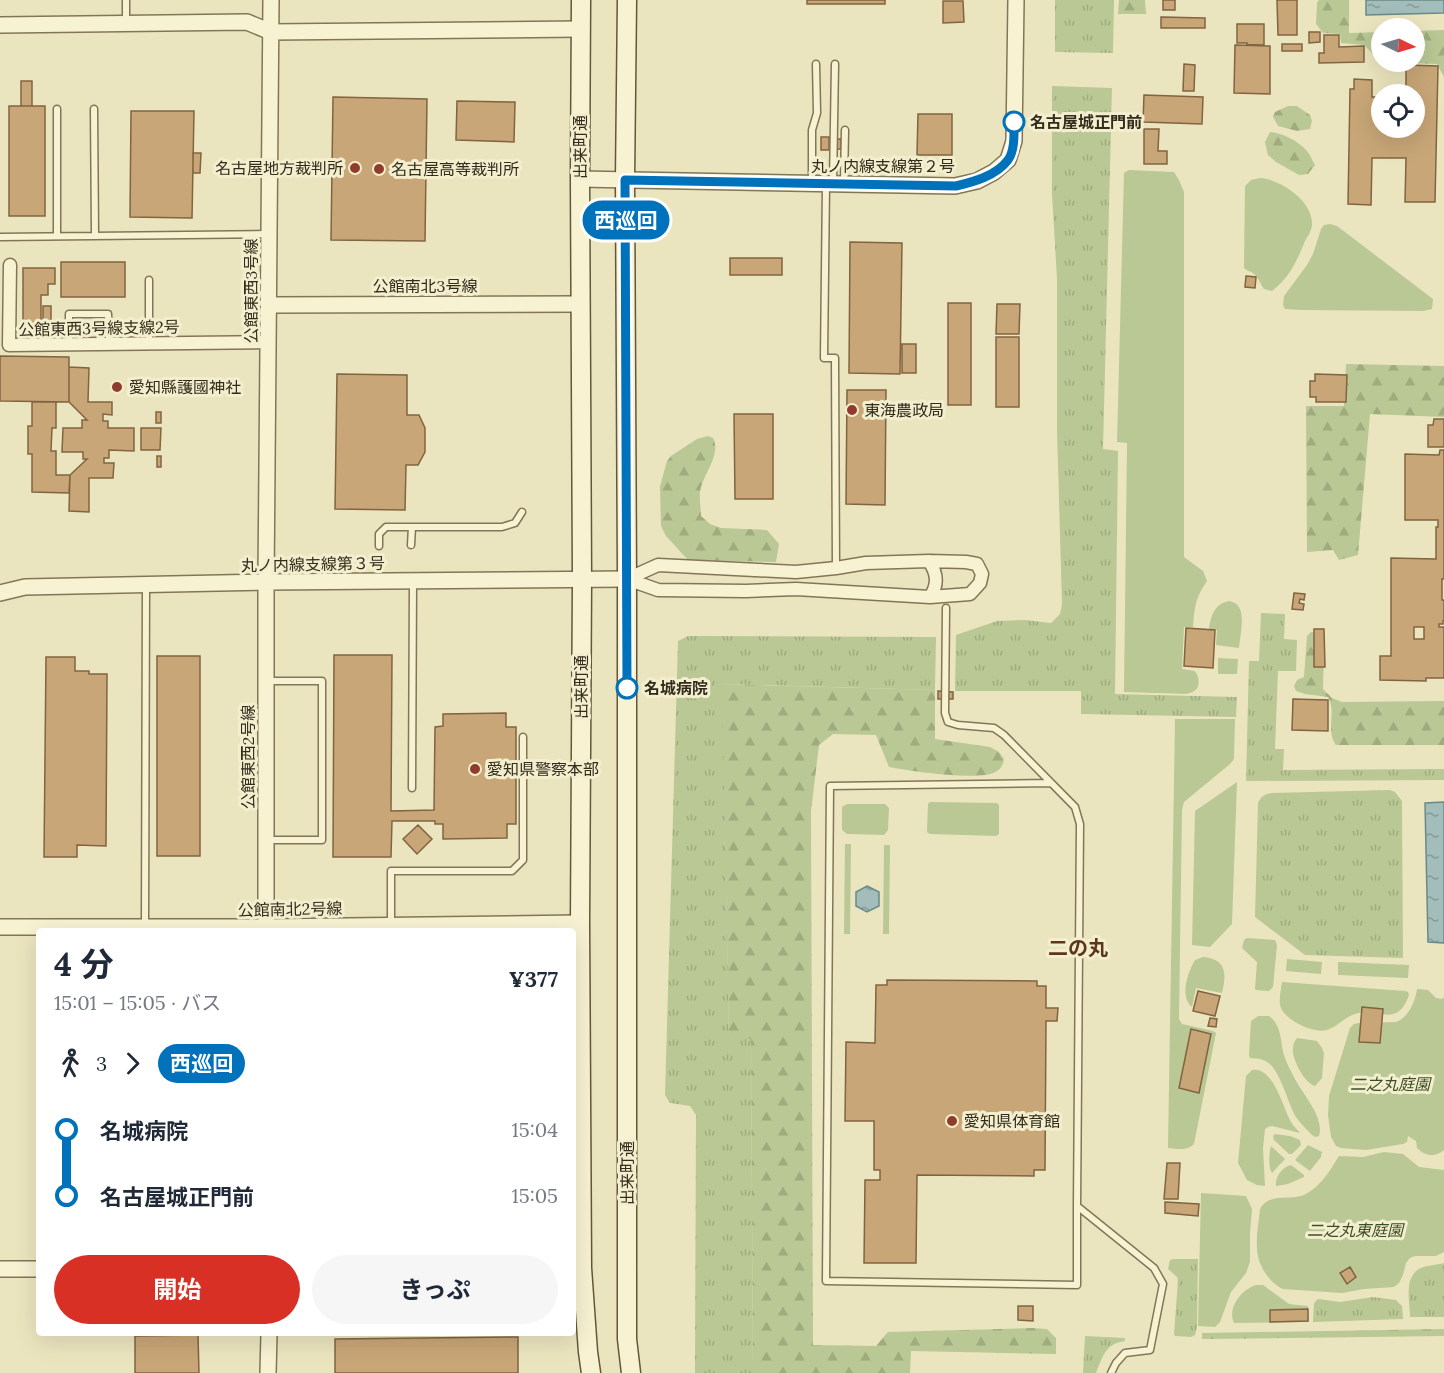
<!DOCTYPE html>
<html lang="ja">
<head>
<meta charset="utf-8">
<style>
	body { margin:0; font-family:Lora,"Noto Sans JP",serif; background:#f6f6f7; color:#1f2937; height:100vh; display:flex; flex-direction:column; font-size:22px; white-space:nowrap }
	* { box-sizing:border-box; margin:0 }
	p { font-size:20px; color:#747a83 }
	.icon { flex:none; width:33px; height:33px; fill:none; stroke:currentColor; stroke-width:2; stroke-linecap:round; stroke-linejoin:round }
	.map { position:relative; flex:1; overflow:hidden }
	.sheet { position:absolute; left:36px; top:928px; width:540px; height:408px; display:flex; flex-direction:column; background:#fff; border-radius:6px; box-shadow:0 6px 24px #0002 }
	.sheet>* { flex:none }
	.badge { padding:0 12px; border-radius:20px; font-size:21px; line-height:39px }
	.needle { width:39px; rotate:95deg }
	.tools { position:absolute; left:1371px; top:18px; display:grid; gap:12px }
	.tools a { display:grid; place-items:center; width:54px; height:54px; border-radius:50%; background:#fff; box-shadow:0 6px 24px #0002; font-size:30px }
	.map>.badge { position:absolute; translate:-50% -50%; box-shadow:0 0 0 3px #fff }
	.legs { display:flex; align-items:center; gap:9px; height:66px; padding:0 18px; font-size:20px }
	.legs p { margin-inline-start:auto }
	.head { display:flex; align-items:center; justify-content:space-between; height:102px; padding:0 18px }
	h1 { font-size:33px; font-weight:700; line-height:45px }
	.action { display:flex; gap:12px; margin-top:auto; padding:12px 18px }
	.action a { flex:1; height:69px; border-radius:36px; background:#d93025; color:#fff; font-size:24px; font-weight:700; line-height:69px; text-align:center }
	.action a+a { background:#f6f6f7; color:#1f2937 }
	ul { padding:0 18px; list-style:none }
	li { display:flex; align-items:center; gap:21px; height:66px; font-size:22px }
	li i { display:grid; place-items:center; width:9px; height:100%; margin:0 8px; background:currentColor }
	li i::after { content:''; width:15px; height:15px; margin:-8px; border:4px solid; border-radius:50%; background:#fff }
	li p { margin-inline-start:auto }
	li:first-child i { background:linear-gradient(#0000 50%,currentColor 0) }
	li:last-child i { background:linear-gradient(currentColor 50%,#0000 0) }
	.map>svg:first-child { display:block }
	.grass { fill:url(#grass-tufts) }
	.forest { fill:url(#forest-firs) }
	.garden { fill:#b9c894 }
	.water { fill:url(#water-ripples); stroke:#6a8a88; stroke-width:1.5 }
	.building { fill:#c8a677; stroke:#816440; stroke-width:1.5; fill-rule:evenodd }
	.lines { fill:none; stroke-linecap:round; stroke-linejoin:round }
	.service-casing { stroke:#837658; stroke-width:9 }
	.minor-casing { stroke:#837658; stroke-width:15 }
	.tertiary-casing { stroke:#837658; stroke-width:18 }
	.secondary-casing { stroke:#64573c; stroke-width:21 }
	.service { stroke:#f7f2d2; stroke-width:6 }
	.minor { stroke:#f7f2d2; stroke-width:12 }
	.tertiary { stroke:#f7f2d2; stroke-width:15 }
	.secondary { stroke:#f7f2d2; stroke-width:18 }
	.line-1-casing { stroke:#fff; stroke-width:14 }
	.line-1 { stroke:#0072bc; stroke-width:9 }
	.stop-1-dot { fill:#fff; stroke:#0072bc; stroke-width:3 }
	.poi-dot { fill:#8f3c2c; stroke:#f3efce; stroke-width:2 }
	.labels { text-anchor:middle; stroke-width:6; stroke-linejoin:round; paint-order:stroke }
	.stop-label { font-size:16px; font-weight:bold; fill:#332b1c; stroke:#f3efce; text-anchor:start }
	.street-label { font-size:16px; fill:#332b1c; stroke:#f3efce }
	.poi-label { font-size:16px; fill:#332b1c; stroke:#f3efce; text-anchor:start }
	.park-label { font-size:16px; font-style:italic; fill:#3c4e24; stroke:#f3efce }
	.quarter-label { font-size:20px; font-weight:bold; fill:#5d361e; stroke:#f3efce }
</style>
</head>
<body>
<div class="map">
<svg width="1444" height="1373" viewBox="0 0 1444 1373">
	<defs>
		<pattern id="grass-tufts" width="24" height="20" patternUnits="userSpaceOnUse" patternTransform="scale(1.5)"><rect width="24" height="20" fill="#b9c894"/><path d="M3 7l-1-3M5 7V3M7 7l1-3M15 17l-1-3M17 17v-4M19 17l1-3" fill="none" stroke="#a0ac7f"/></pattern>
		<pattern id="forest-firs" width="22" height="20" patternUnits="userSpaceOnUse" patternTransform="scale(1.5)"><rect width="22" height="20" fill="#b9c894"/><path d="M5 1l3.5 6h-7zM16 11l3.5 6h-7z" fill="#a0ac7f"/></pattern>
		<pattern id="water-ripples" width="26" height="14" patternUnits="userSpaceOnUse" patternTransform="scale(1.5)"><rect width="26" height="14" fill="#a2bdba"/><path d="M2 4q2-2 4 0t4 0M15 11q2-2 4 0t4 0" fill="none" stroke="#859a96"/></pattern>
	</defs>
	<rect width="100%" height="100%" fill="#ebe5bf"/>
	<path class="grass" d="M1055,0H1114L1113,53L1055,52Z
		M1052,86L1112,88L1103,449L1118,451L1115,694L1237,697L1236,717L1081,714V691H955L956,635L997,621L1025,620L1051,623L1060,614L1062,604L1057,431V279L1052,194Z
		M1261,613L1285,614L1284,639L1297,640L1296,671H1278L1275,749H1284L1283,770L1444,769V780L1246,781L1249,661H1259Z
		M688,636L936,637L935,690L723,684L729,1039H751L753,1373H695L696,1115L690,1106L670,1103L665,1095L678,641Z
		M1390,790L1395,792L1402,801L1403,958L1305,955L1255,917L1258,803C1261,796 1265,794 1272,793Z
		M1198,1259L1197,1327L1195,1335L1191,1337L1175,1336L1174,1334L1178,1280L1177,1277L1168,1269L1170,1260L1174,1259Z
		M1444,1263V1317H1410C1410,1302 1403,1276 1421,1268C1428,1265 1436,1265 1444,1263Z
		M1373,1297L1396,1300L1402,1306L1403,1319L1313,1322L1314,1303L1318,1299L1340,1302Z
		M1085,1336L1125,1338V1341C1105,1344 1103,1356 1096,1373H1083Z"/>
	<path class="forest" d="M1119,0H1145L1146,14H1118Z
		M1319,0H1349V33L1381,32L1382,62H1414L1415,31L1444,30V77L1437,64L1381,62L1364,45L1341,43L1340,34L1323,33L1316,24L1317,3Z
		M1288,106H1297L1310,115L1312,121L1310,129L1297,131L1278,126L1273,117L1275,112Z
		M1270,132C1283,133 1298,141 1307,151C1310,154 1312,160 1315,165L1308,174L1299,175L1276,162L1268,155L1265,142Z
		M1346,364L1444,366V417L1370,414L1358,555L1339,560L1333,550L1307,552L1306,406H1344Z
		M708,436L713,438C722,455 702,475 700,492C699,500 701,508 701,516L710,524L721,528L767,530L779,544L776,562L688,560L666,536L661,526L660,486L667,461L671,456L697,439Z
		M1311,632L1322,633L1324,642L1323,689L1332,698L1342,702L1444,701V745H1336C1325,731 1337,712 1328,697L1305,694L1296,691L1294,686L1297,680L1304,677L1307,636Z
		M722,684L935,690V739L990,747L999,752L1004,759C1003,764 1002,768 997,771C983,782 910,771 889,767L876,735L833,734L819,745L811,811L813,1345L876,1346L888,1332L1032,1328L1047,1329L1056,1338V1354L911,1351L910,1373H753L751,1039H729Z
		M1444,1329V1336L1202,1339V1333Z"/>
	<path class="garden" d="M1129,170L1174,172L1179,180L1184,192V557L1203,571L1207,581C1195,599 1195,605 1193,627H1184L1182,669L1195,671C1199,676 1201,687 1194,691C1194,692 1186,694 1186,694L1124,692L1127,443L1117,442L1124,173Z
		M1260,178C1280,179 1313,201 1312,224C1312,230 1308,236 1305,241C1297,261 1289,278 1272,291L1264,289C1261,285 1259,279 1255,275C1252,271 1248,272 1244,268L1245,186L1251,180Z
		M1330,224L1337,226L1433,299L1432,309L1423,311L1301,310L1285,309L1283,305L1284,296L1307,265L1313,254L1321,229L1324,225Z
		M1229,601C1249,604 1240,633 1239,648L1216,645L1217,630L1209,629C1211,616 1214,604 1229,601Z
		M1218,658L1238,659L1237,674H1218Z
		M1175,719H1235L1234,759L1230,764L1184,802L1182,810L1179,1019L1182,1024L1213,1031L1216,1033L1194,1144C1187,1151 1178,1149 1168,1148Z
		M1237,782L1232,924L1210,947L1192,945L1195,811Z
		M930,802L997,803L999,805V834L996,836L930,834L927,832L928,804Z
		M847,804H885L889,808L888,830L884,835L847,834L842,830V807Z
		M845,844H851L850,934H844Z
		M884,845H890L889,934H883Z
		M1247,938L1275,940L1277,945L1273,987L1269,991L1256,990L1255,989L1257,962L1242,948L1244,940Z
		M1203,957C1226,959 1227,973 1222,993L1196,988L1192,1007C1179,996 1188,972 1195,960Z
		M1287,959L1322,962L1321,974L1286,971Z
		M1338,962L1409,965L1408,978L1338,975Z
		M1282,982L1405,991L1408,992L1409,995C1397,1029 1379,1007 1355,1014C1345,1017 1337,1027 1327,1030C1314,1034 1283,1020 1280,1005C1279,999 1281,989 1282,982Z
		M1417,989L1428,990L1436,998L1442,999L1444,997V1150C1435,1158 1425,1156 1417,1148L1416,1141L1408,1136L1407,1142L1403,1144L1366,1150L1341,1148L1336,1146L1331,1137L1328,1115L1329,1096L1350,1028L1354,1024L1359,1023L1396,1022C1409,1017 1415,1002 1417,989Z
		M1258,1016H1269C1282,1025 1280,1041 1284,1055C1286,1062 1290,1070 1294,1077C1302,1094 1325,1117 1319,1136L1315,1137L1312,1135C1306,1129 1300,1123 1296,1117C1287,1103 1280,1065 1263,1060C1259,1058 1254,1059 1250,1058L1249,1055L1251,1021Z
		M1297,1038L1317,1041L1322,1048L1324,1053L1322,1078L1315,1086C1305,1083 1295,1064 1293,1053C1292,1047 1294,1042 1297,1038Z
		M1252,1070C1274,1067 1282,1106 1291,1122C1293,1126 1297,1129 1300,1133L1272,1126L1268,1127L1265,1129L1263,1148L1265,1186L1257,1185L1247,1180L1238,1163L1246,1076Z
		M1275,1134L1290,1136L1300,1140L1301,1145L1292,1154H1289L1274,1140L1273,1136Z
		M1308,1145L1322,1152L1321,1157L1310,1171L1295,1160Z
		M1271,1146L1285,1159L1272,1173C1268,1167 1269,1153 1271,1146Z
		M1384,1152L1403,1154L1419,1167L1444,1170V1252L1436,1256H1415L1410,1258L1406,1263L1403,1275L1399,1283L1394,1287L1364,1289L1342,1293L1283,1289C1268,1282 1257,1264 1257,1247C1256,1234 1259,1221 1260,1209C1270,1192 1289,1201 1304,1195C1321,1187 1330,1170 1339,1156L1363,1157Z
		M1291,1165L1304,1175V1177L1288,1184L1276,1186C1275,1177 1282,1167 1291,1165Z
		M1201,1193L1246,1196L1252,1209L1250,1233V1262L1246,1273L1231,1292L1220,1322L1215,1327L1198,1326Z
		M1256,1285H1263L1289,1304L1308,1306L1309,1322L1234,1323C1227,1308 1241,1290 1256,1285Z"/>
	<path class="water" d="M1366,0H1444V13L1366,15Z
		M1444,802V943L1428,942L1425,803Z
		M867,886L879,892V906L867,912L856,906V892Z"/>
	<path class="building" d="M807,0H885V4H807Z
		M1163,0H1175V10H1163Z
		M1277,0H1297V35H1278Z
		M943,1H963L964,22L943,23Z
		M1161,17L1205,18V28H1161Z
		M1237,24H1264V45H1247V43H1237Z
		M1309,32H1320V42L1309,43Z
		M1324,35H1339V47L1364,46V62L1319,63V53H1324Z
		M1282,44H1302V51H1282Z
		M1235,45L1270,46V94L1234,93Z
		M1184,64L1195,65L1194,91H1183Z
		M1406,65L1438,66L1435,202H1405L1406,158H1372L1371,205L1348,204L1350,89H1354V79L1372,80V97H1382V128H1414V94H1406Z
		M21,81H32V106H21Z
		M1144,95L1203,97L1202,124L1143,122Z
		M333,97L427,99L425,241L331,240Z
		M457,101L515,102L514,142L456,140Z
		M9,106H45V216H9Z
		M131,111H194L192,218L130,217Z
		M918,114H952V155H917Z
		M1144,129H1159L1158,151H1167V164H1144Z
		M821,137H829V150H821Z
		M837,139H841V149H837Z
		M193,153H201L200,173H193Z
		M850,242L902,243L900,374L849,373Z
		M730,258H782V275H730Z
		M61,262H125V297H61Z
		M23,268H55V284H48V295H41V334L23,333Z
		M1246,276L1256,277L1255,288L1245,287Z
		M948,303H971V405H948Z
		M997,304H1020L1019,334H996Z
		M43,306H51V331H43Z
		M996,337H1019V407H996Z
		M902,344H916V373H902Z
		M0,356L69,357V402L0,401Z
		M69,367L89,368L88,402H112V415L103,414V421H108V428H134V451L109,450V458H104V463H114L113,478H89V512L69,511L70,475L87,459H83V452H62L63,428H82V420H87L69,402Z
		M337,374L407,375V415H419L425,428V452L418,465H406L405,510L335,509Z
		M1315,374L1347,375L1346,402H1316V397H1310V381H1315Z
		M847,390H886L885,505L846,504Z
		M32,402H56V428H52L51,451H56V475H70L69,493L32,492V454H28V426H32Z
		M156,412H161V423H156Z
		M734,414H773V499H735Z
		M1434,419H1444V447H1428V425H1433Z
		M141,428H161L160,450H141Z
		M1440,450H1444V579H1442V600H1444V621H1443V624H1439V627H1444V678H1426V681L1380,680V656H1391V558L1436,559V527H1438V520H1405V454L1439,455ZM1414,627H1424V639H1414Z
		M157,456H161V467H157Z
		M1294,593L1305,594L1304,600L1300,599L1299,603L1304,604L1303,610L1292,609Z
		M1186,628L1215,630L1213,668L1184,666Z
		M1314,629H1324L1325,667H1314Z
		M334,655H392L391,811L434,810L435,727L443,726V714L506,713V727H516V824H507V838L443,839V824H435V821H392L391,857H333Z
		M157,656H200V856H157Z
		M46,657H75V671H89V674H107L106,846L77,845V857H44Z
		M938,691L953,692V699H938Z
		M1293,699L1328,700V731L1292,730Z
		M418,825L432,839L417,854L403,839Z
		M887,980L1037,981V986H1046V1008H1058L1057,1021H1046L1045,1170H1034V1176L917,1175L916,1263H864L865,1180H880V1170H874V1121H845L846,1042L875,1043L876,985H887Z
		M1198,991L1220,996L1215,1016L1193,1011Z
		M1362,1007L1383,1009L1380,1043L1359,1042Z
		M1210,1018L1217,1019L1216,1027L1208,1026Z
		M1191,1029L1211,1034L1199,1093L1179,1088Z
		M1167,1163H1180L1178,1199H1164Z
		M1165,1202L1199,1204L1198,1216L1165,1213Z
		M1350,1267L1356,1277L1347,1284L1340,1273Z
		M1018,1306H1033V1321L1018,1320Z
		M1308,1309V1321L1270,1322V1310Z
		M198,1335L199,1373H135V1336Z
		M518,1337V1373H335V1339Z"/>
	<g class="lines">
		<defs>
			<path id="service" d="M126,23V0
				M57,109V236
				M94,109L95,236
				M812,183V130L817,113L816,64
				M833,183L835,64
				M844,183L845,130
				M826,185L824,358H835L836,568
				M0,237L269,234
				M149,280V343
				M69,344V314H108L109,344
				M411,545L412,527
				M379,546V534L386,527H502L515,523L522,512
				M946,608L945,713L948,722L958,725L994,728L1004,735L1075,807L1080,824L1077,1206L1154,1268L1163,1284L1150,1350L1125,1353L1116,1363L1111,1373
				M1051,783L830,786L826,1281L1077,1285V1206
				M412,788L413,582
				M267,840H322V681H268
				M391,925V871H512L523,860V737
				M145,926L146,586"/>
			<path id="minor" d="M10,265L9,345L269,342
				M929,561L966,562L977,564L982,574L980,583L970,594L930,597L796,589L746,591L658,590L627,579L658,565L796,572L836,568L866,563Z
				M929,561C937,573 939,584 930,597"/>
			<path id="tertiary" d="M0,25L247,22L271,32L581,29
				M580,179L955,186L977,181L994,172L1008,160L1014,141L1016,0
				M269,305L580,304
				M0,593L25,587L266,582L627,579
				M0,927H266L580,923
				M266,932V582L271,0
				M0,1269H39
				M268,1373L269,1334"/>
			<path id="secondary" d="M581,0L580,179L582,580L580,923L582,1268L588,1352L591,1373
				M627,0L625,180L627,579V1339L631,1373"/>
		</defs>
		<use href="#service" class="service-casing"/>
		<use href="#minor" class="minor-casing"/>
		<use href="#tertiary" class="tertiary-casing"/>
		<use href="#secondary" class="secondary-casing"/>
		<use href="#service" class="service"/>
		<use href="#minor" class="minor"/>
		<use href="#tertiary" class="tertiary"/>
		<use href="#secondary" class="secondary"/>
	</g>
	<g class="lines">
		<defs>
			<path id="line-1" d="M627,688L625,180L956,186C973,182 996,176 1008,160C1015,150 1014,134 1014,122"/>
		</defs>
		<use href="#line-1" class="line-1-casing"/>
		<use href="#line-1" class="line-1"/>
	</g>
	<g class="stop-1-dot">
		<circle cx="1014" cy="122" r="10"/>
		<circle cx="627" cy="688" r="10"/>
	</g>
	<g class="poi-dot">
		<circle cx="355" cy="168" r="6"/>
		<circle cx="379" cy="169" r="6"/>
		<circle cx="117" cy="387" r="6"/>
		<circle cx="852" cy="410" r="6"/>
		<circle cx="475" cy="769" r="6"/>
		<circle cx="952" cy="1121" r="6"/>
	</g>
	<g class="labels">
		<g class="stop-label">
			<text x="1030" y="128">名古屋城正門前</text>
			<text x="644" y="694">名城病院</text>
		</g>
		<g class="street-label">
			<text transform="translate(580 147) rotate(-90)" y="6">出来町通</text>
			<text x="883" y="172">丸ノ内線支線第２号</text>
			<text x="425" y="292">公館南北3号線</text>
			<text transform="translate(251 291) rotate(-90)" y="6">公館東西3号線</text>
			<text transform="translate(99 328) rotate(-1)" y="6">公館東西3号線支線2号</text>
			<text transform="translate(313 564) rotate(-1)" y="6">丸ノ内線支線第３号</text>
			<text transform="translate(581 687) rotate(-90)" y="6">出来町通</text>
			<text transform="translate(248 757) rotate(-90)" y="6">公館東西2号線</text>
			<text transform="translate(290 909) rotate(-1)" y="6">公館南北2号線</text>
			<text transform="translate(627 1173) rotate(-90)" y="6">出来町通</text>
		</g>
		<g class="poi-label">
			<text x="343" y="174" text-anchor="end">名古屋地方裁判所</text>
			<text x="391" y="175">名古屋高等裁判所</text>
			<text x="129" y="393">愛知縣護國神社</text>
			<text x="864" y="416">東海農政局</text>
			<text x="487" y="775">愛知県警察本部</text>
			<text x="964" y="1127">愛知県体育館</text>
		</g>
		<g class="park-label">
			<text x="1390" y="1090">二之丸庭園</text>
			<text x="1355" y="1236">二之丸東庭園</text>
		</g>
		<g class="quarter-label">
			<text x="1078" y="955">二の丸</text>
		</g>
	</g>
</svg>
<div class="tools">
<a><svg class="needle" viewBox="-14 -14 28 28"><path d="M0-13l5 13h-10z" fill="#e53935"/><path d="M0 13l5-13h-10z" fill="#747a83"/></svg></a>
<a><svg class="icon" aria-label="locate" viewBox="0 0 24 24"><circle cx="12" cy="12" r="6"/><path d="M12 2v4M12 18v4M2 12h4M18 12h4"/></svg></a>
</div>
<b class="badge" style="left:626px;top:220px;background:#0072bc;color:#fff">西巡回</b>
<section class="sheet">
<div class="head"><div><h1>4 分</h1><p>15:01 – 15:05 · バス</p></div><b>¥377</b></div>
<div class="legs"><svg class="icon" aria-label="walk" viewBox="0 0 24 24"><circle cx="13" cy="4" r="2"/><path d="M13 8l-2 6 4 7M11 14l-3 7M7 12l3-4h3l4 4"/></svg>3<svg class="icon" aria-label="forward" viewBox="0 0 24 24"><path d="M9 5l7 7-7 7"/></svg><b class="badge" style="background:#0072bc;color:#fff">西巡回</b></div>
<ul>
<li><i style="color:#0072bc"></i><b>名城病院</b><p>15:04</p></li>
<li><i style="color:#0072bc"></i><b>名古屋城正門前</b><p>15:05</p></li>
</ul>
<div class="action"><a>開始</a><a>きっぷ</a></div>
</section>
</div>
</body>
</html>
